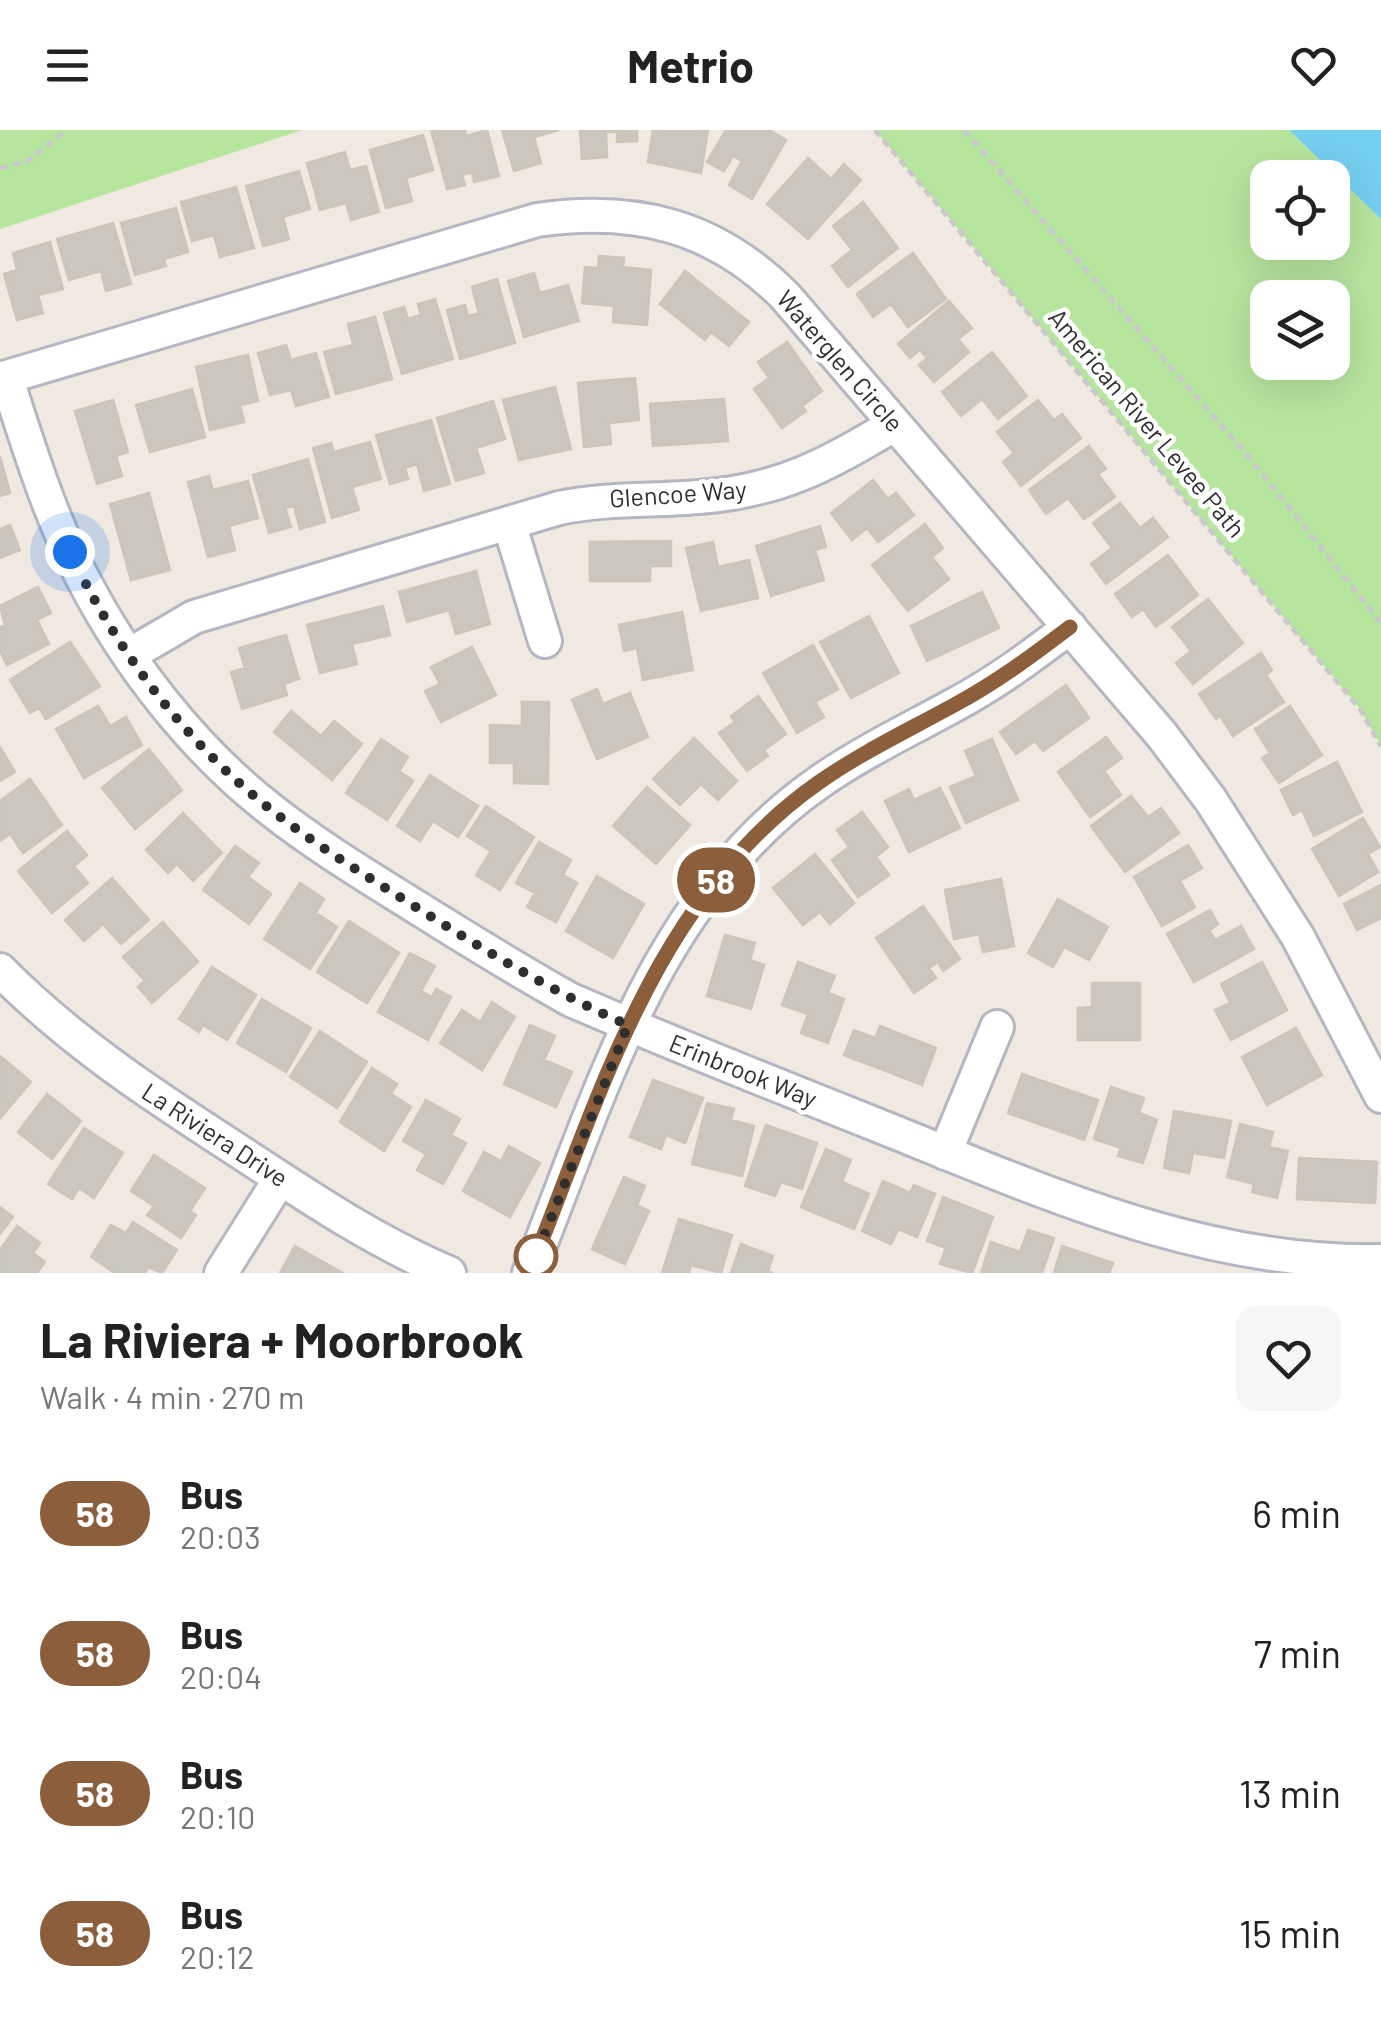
<!DOCTYPE html>
<html lang="en">
<head>
<meta charset="utf-8">
<style>
	body { margin:0; font-family:Barlow,sans-serif; background:#f6f6f6; color:#222; height:100vh; display:flex; flex-direction:column; font-size:38px; white-space:nowrap }
	* { box-sizing:border-box; margin:0 }
	p { font-size:32px; color:#767676 }
	.icon { flex:none; width:55px; height:55px; fill:none; stroke:currentColor; stroke-width:2; stroke-linecap:round; stroke-linejoin:round }
	.map { position:relative; height:1143px; overflow:hidden }
	.sheet { display:flex; flex-direction:column; background:#fff; flex:1 }
	.sheet>* { flex:none }
	.badge { padding:0 20px; border-radius:32px; font-size:35px; line-height:65px }
	.buttons { position:absolute; left:1250px; top:30px; display:grid; gap:20px }
	.buttons a { display:grid; place-items:center; width:100px; height:100px; border-radius:20px; background:#fff; box-shadow:0 10px 40px #0002; font-size:50px }
	.you { position:absolute; width:50px; height:50px; margin:-25px; border:8px solid #fff; border-radius:50%; background:#1a73e8; box-shadow:0 0 0 15px #1a73e833 }
	.map>.badge { position:absolute; translate:-50% -50%; box-shadow:0 0 0 5px #fff }
	.round { display:grid; place-items:center; flex:none; width:105px; height:105px; border-radius:20px; background:#f6f6f6 }
	.summary { display:flex; align-items:center; justify-content:space-between; height:170px; padding:0 40px }
	h1 { font-size:48px; font-weight:700; line-height:75px }
	ul { padding:0; list-style:none }
	li { display:flex; align-items:center; gap:30px; height:140px; padding:0 40px }
	li div { flex:1 }
	li b { display:block; font-size:38px }
	li em { font-style:normal }
	li .badge { min-width:110px; font-weight:700; text-align:center }
	header { display:flex; justify-content:space-between; align-items:center; height:130px; padding:0 40px; background:#fff; font-size:45px; font-weight:700 }
	.map>svg:first-child { display:block }
	.green { fill:#b6e59e; fill-rule:evenodd }
	.water { fill:#75cff0 }
	.building { fill:#cbc7bf; stroke:#cbc5ba; stroke-width:2.5 }
	.lines { fill:none; stroke-linecap:round; stroke-linejoin:round }
	.minor-casing { stroke:#b4b7c1; stroke-width:38 }
	.path { stroke:#c9c9c9; stroke-width:5; stroke-dasharray:8 5; stroke-linecap:butt }
	.minor { stroke:#fff; stroke-width:32 }
	.line-casing { stroke:#fff; stroke-width:22 }
	.line { stroke:#8b5e3c; stroke-width:15 }
	.walk { stroke:#2e2e2e; stroke-width:10; stroke-dasharray:0 18 }
	.stop-dot { fill:#fff; stroke:#8b5e3c; stroke-width:5 }
	.labels { text-anchor:middle; stroke-width:9; stroke-linejoin:round; paint-order:stroke }
	.street-label { font-size:25px; fill:#2e2e2e; stroke:#fff }
</style>
</head>
<body>
<header><svg class="icon" aria-label="menu" viewBox="0 0 24 24"><path d="M4 6h16M4 12h16M4 18h16"/></svg>Metrio<svg class="icon" aria-label="heart" viewBox="0 0 24 24"><path d="M12 20l-8-8c-3-5 5-10 8-4 3-6 11-1 8 4z"/></svg></header>
<div class="map">
<svg width="1381" height="1143" viewBox="0 0 1381 1143">
	<rect width="100%" height="100%" fill="#efe9e1"/>
	<path class="green" d="M0,0H302L0,99Z
		M875,0H1289L1381,89V616L1360,579ZM1268,48H1332V112H1268ZM1268,168H1332V232H1268Z"/>
	<path class="water" d="M1289,0H1381V89Z"/>
	<path class="building" d="M431,0H465L466,6L487,0L499,46L474,52L472,42L462,45L465,55L447,59Z
		M502,0H559L534,7L541,33L514,41Z
		M580,0H637V11L617,12V2H606L607,27L582,29Z
		M653,0H708L701,43L648,32Z
		M726,0H769L786,10L752,69L729,55L742,31L733,26L724,41L707,32Z
		M423,5L433,40L406,48L412,71L386,78L370,20Z
		M345,22L350,40L366,36L379,82L351,90L346,73L320,80L307,33Z
		M808,28L831,49L844,34L861,50L808,109L767,74Z
		M299,41L310,79L283,87L289,109L263,116L246,56Z
		M236,57L254,118L220,127L214,105L192,111L181,72Z
		M863,72L898,118L848,157L832,136L852,120L833,96Z
		M176,78L188,122L164,129L166,136L135,145L121,93Z
		M113,93L131,154L106,161L101,141L69,150L57,109Z
		M50,112L63,159L38,165L43,183L17,190L4,144L17,140L13,123Z
		M913,123L946,169L908,197L891,174L873,187L857,164Z
		M599,126L624,128L623,137L651,140L647,195L613,192L614,176L582,173L585,137L598,138Z
		M685,141L749,192L729,216L711,202L705,210L660,174Z
		M534,143L540,163L568,155L579,191L524,207L508,151Z
		M497,149L515,213L460,229L447,180L465,175L468,186L479,183L472,157Z
		M435,169L453,229L402,244L384,183L404,177L408,189L421,185L418,174Z
		M949,171L972,198L958,209L969,222L934,252L919,235L927,228L920,220L910,228L898,214Z
		M375,187L392,249L336,264L324,222L353,215L348,194Z
		M787,212L822,261L802,276L806,281L782,298L754,259L769,248L758,232Z
		M286,215L291,230L316,223L329,267L296,276L291,260L270,265L258,223Z
		M992,222L1027,266L998,289L982,269L961,286L942,262Z
		M248,225L258,271L240,275L244,292L210,300L196,237Z
		M635,248L639,290L609,293L611,314L584,317L578,253Z
		M555,257L571,319L519,330L503,270Z
		M192,259L205,307L150,322L136,275Z
		M724,269L728,311L653,316L650,274Z
		M113,270L128,322L116,326L122,346L97,354L75,281Z
		M1038,270L1054,290L1062,284L1081,308L1021,356L1003,332L1014,323L997,302Z
		M493,271L505,309L476,318L484,343L456,351L437,288Z
		M431,290L450,354L424,361L417,334L405,338L408,349L390,354L376,305Z
		M370,312L381,349L352,357L359,380L332,388L313,318L331,313L334,322Z
		M1089,316L1106,339L1098,344L1115,367L1084,389L1068,368L1046,384L1029,360Z
		M0,326L10,363L0,366Z
		M308,329L325,392L300,399L294,376L285,378L291,397L269,403L253,345Z
		M209,346L213,360L248,351L258,388L229,396L235,420L208,427L188,352Z
		M873,350L888,369L896,363L914,385L878,412L867,398L852,410L831,383Z
		M149,363L170,440L131,450L110,374Z
		M1120,373L1140,398L1153,388L1168,407L1106,454L1091,434L1112,418L1093,393Z
		M925,394L943,418L932,427L949,449L908,481L872,435Z
		M10,395L20,420L0,428V399Z
		M820,396L826,417L815,420L824,450L771,466L756,416Z
		M671,411V436H650V451H590V412Z
		M713,412L718,437L749,430L758,468L701,481L686,418Z
		M1168,425L1198,465L1156,497L1143,479L1132,487L1115,464Z
		M476,441L490,494L456,504L449,480L407,492L399,462Z
		M38,457L51,483L37,490L49,514L7,535L0,521V497L5,495L0,476Z
		M982,462L999,498L927,531L911,496Z
		M1208,469L1243,513L1193,554L1176,533L1191,521L1172,497Z
		M383,476L390,505L352,514L357,534L320,543L307,495Z
		M682,482L693,540L643,550L637,518L624,521L619,495Z
		M869,486L899,543L851,568L820,512Z
		M286,505L299,549L284,554L287,565L242,579L231,542L245,538L239,518Z
		M70,512L100,556L46,589L39,578L30,583L10,550Z
		M813,515L838,559L815,572L824,587L797,603L763,543Z
		M472,517L496,565L441,592L425,561L440,554L431,537Z
		M1261,523L1272,540L1266,545L1284,572L1233,606L1220,586L1216,589L1199,564Z
		M1066,555L1089,588L1043,621L1035,611L1016,624L1000,602Z
		M597,559L603,574L630,563L648,607L597,629L572,570Z
		M758,566L786,604L764,620L768,626L747,641L719,603L735,592L731,586Z
		M522,572H549L548,654L514,653V633H490V595L522,596Z
		M98,576L110,596L126,587L142,615L84,648L56,599Z
		M1290,576L1322,625L1279,653L1262,628L1270,623L1255,599Z
		M291,581L321,606L334,591L362,614L332,650L274,602Z
		M1106,607L1122,628L1104,641L1121,665L1090,687L1058,642Z
		M694,608L737,651L718,670L701,654L680,675L653,649Z
		M381,609L408,627L399,641L413,651L387,690L346,663Z
		M992,609L1018,670L966,693L950,657L976,646L965,621Z
		M0,617L15,642L0,651Z
		M149,619L182,660L135,699L102,658Z
		M1337,632L1362,682L1314,706L1302,680L1293,685L1281,660Z
		M430,645L478,676L458,707L433,691L420,711L397,696Z
		M30,649L62,695L23,723L10,704L0,711V671Z
		M647,657L690,695L656,734L613,696Z
		M940,658L960,698L909,722L885,671L909,659L914,670Z
		M1131,666L1148,687L1161,678L1179,703L1125,742L1091,696Z
		M486,676L534,707L500,760L476,745L491,721L467,706Z
		M862,682L888,717L876,727L889,745L858,767L832,730L849,717L837,700Z
		M183,683L222,723L193,751L177,734L168,743L146,720Z
		M1363,688L1380,717L1368,724L1378,742L1339,766L1312,719Z
		M67,701L87,725L74,736L88,753L52,783L18,741Z
		M539,712L571,730L563,745L577,753L556,792L527,777L535,763L516,753Z
		M1188,715L1202,738L1180,751L1195,777L1162,796L1134,747Z
		M235,716L259,733L248,747L271,764L249,794L203,760Z
		M815,724L854,773L830,794L820,782L803,795L773,758Z
		M597,746L644,774L613,828L566,801Z
		M112,748L149,790L121,814L103,794L84,811L65,790Z
		M1001,749L1014,816L983,822L979,804L954,809L945,760Z
		M300,753L324,769L316,783L337,797L310,839L264,809Z
		M1381,755V788L1357,800L1344,774Z
		M1058,769L1108,797L1089,830L1064,817L1053,837L1028,823Z
		M923,776L960,829L943,841L938,832L929,838L936,848L914,863L876,808Z
		M1210,780L1218,794L1209,800L1215,810L1241,796L1254,819L1194,852L1167,804Z
		M349,791L399,823L367,873L317,842Z
		M163,792L198,832L152,873L138,857L145,851L123,827Z
		M725,805L755,813L750,830L764,835L751,879L707,866Z
		M410,823L435,836L421,861L432,867L436,859L451,867L428,910L378,882Z
		M798,832L835,846L828,863L844,869L828,913L801,903L808,884L782,875Z
		M1262,832L1287,880L1231,910L1215,880L1230,873L1221,854Z
		M212,837L256,865L227,910L203,895L199,902L179,889Z
		M1092,853H1140V910H1078V878L1092,877Z
		M262,869L311,898L286,942L237,913Z
		M492,872L515,887L482,940L440,913L462,880L480,892Z
		M530,895L555,906L544,930L572,942L556,977L504,954Z
		M880,896L936,918L922,955L844,925L854,900L875,908Z
		M1296,898L1322,945L1267,975L1242,927Z
		M320,901L367,932L337,978L290,947Z
		M0,926L31,952L0,988Z
		M372,938L397,954L391,964L411,977L384,1021L340,992Z
		M1022,944L1098,970L1084,1010L1008,983Z
		M653,950L703,968L685,1013L666,1005L661,1019L630,1007Z
		M1111,957L1144,968L1139,983L1157,990L1143,1033L1118,1026L1121,1018L1094,1009Z
		M47,964L81,991L52,1029L18,1002Z
		M426,970L460,989L451,1005L466,1013L443,1054L417,1040L426,1024L403,1011Z
		M707,973L734,979L731,990L754,996L742,1046L692,1034Z
		M1174,981L1231,991L1224,1028L1193,1023L1189,1043L1164,1038Z
		M1240,994L1273,1002L1269,1017L1288,1021L1277,1068L1252,1062L1254,1054L1227,1047Z
		M766,995L817,1013L802,1059L781,1052L775,1066L745,1056Z
		M84,998L123,1023L94,1068L79,1058L72,1069L48,1054Z
		M509,1016L540,1033L510,1087L463,1061L484,1022L501,1031Z
		M826,1019L851,1030L842,1052L869,1064L854,1099L801,1077Z
		M154,1025L205,1058L190,1081L196,1085L181,1108L147,1085L154,1076L131,1061Z
		M1299,1028L1377,1032L1375,1073L1297,1069Z
		M624,1047L645,1056L637,1075L649,1081L625,1134L592,1119Z
		M883,1051L910,1063L914,1055L935,1064L917,1107L898,1099L891,1114L862,1101Z
		M943,1067L993,1087L972,1143L940,1134L946,1118L927,1111Z
		M0,1077L13,1087L0,1104Z
		M679,1089L732,1105L721,1143L691,1135L689,1143H662Z
		M133,1092L177,1120L162,1143L148,1137L145,1143H115L91,1127L111,1095L126,1103Z
		M17,1096L40,1113L33,1123L45,1132L37,1143H0V1120Z
		M1028,1100L1054,1108L1042,1143H981L991,1112L1020,1122Z
		M741,1114L773,1126L768,1141L773,1143H731Z
		M295,1116L343,1143H280Z
		M1062,1116L1113,1133L1109,1143H1054Z"/>
	<g class="lines">
		<defs>
			<path id="minor" d="M6,247C28,314 48,382 81,445C126,533 192,618 270,679C318,717 370,748 421,780C471,811 520,842 571,870C675,915 781,957 887,999C1046,1063 1207,1135 1381,1131
				M0,249L537,90C635,76 714,95 785,166L1161,604L1210,669L1298,807L1381,966
				M509,393L545,511
				M129,525L194,487L559,378C607,368 652,371 699,367C779,361 828,335 895,294
				M0,840C69,910 149,963 231,1016C301,1062 371,1110 449,1143
				M945,1023L997,897
				M221,1143L280,1049
				M529,1143C600,967 654,768 818,653C862,622 909,600 956,574C997,552 1033,525 1070,497"/>
		</defs>
		<use href="#minor" class="minor-casing"/>
		<path class="path" d="M875,0L1360,579L1381,616
			M964,0L1248,326L1381,493
			M0,38L28,31L66,0"/>
		<use href="#minor" class="minor"/>
	</g>
	<g class="lines">
		<defs>
			<path id="line" d="M529,1143C600,967 654,768 818,653C862,622 909,600 956,574C997,552 1033,525 1070,497"/>
		</defs>
		<use href="#line" class="line-casing"/>
		<use href="#line" class="line"/>
		<path class="walk" d="M70,422C116,520 185,612 270,679C318,717 370,748 422,781C489,823 555,863 628,895L536,1126"/>
	</g>
	<circle class="stop-dot" cx="536" cy="1126" r="20"/>
	<g class="labels">
		<g class="street-label">
			<text transform="translate(840 231) rotate(49)" y="9">Waterglen Circle</text>
			<text transform="translate(1147 293) rotate(50)" y="9">American River Levee Path</text>
			<text transform="translate(678 364) rotate(-4)" y="9">Glencoe Way</text>
			<text transform="translate(743 941) rotate(22)" y="9">Erinbrook Way</text>
			<text transform="translate(215 1005) rotate(33)" y="9">La Riviera Drive</text>
		</g>
	</g>
</svg>
<div class="buttons">
<a><svg class="icon" aria-label="locate" viewBox="0 0 24 24"><circle cx="12" cy="12" r="6"/><path d="M12 2v4M12 18v4M2 12h4M18 12h4"/></svg></a>
<a><svg class="icon" aria-label="layers" viewBox="0 0 24 24"><path d="M12 4l9 5-9 5-9-5zM3 14l9 5 9-5"/></svg></a>
</div>
<div class="you" style="left:70px;top:422px"></div>
<b class="badge" style="left:716px;top:750px;background:#8b5e3c;color:#fff">58</b>
</div>
<section class="sheet">
<div class="summary"><div><h1>La Riviera + Moorbrook</h1><p>Walk · 4 min · 270 m</p></div><a class="round"><svg class="icon" aria-label="heart" viewBox="0 0 24 24"><path d="M12 20l-8-8c-3-5 5-10 8-4 3-6 11-1 8 4z"/></svg></a></div>
<ul>
<li><span class="badge" style="background:#8b5e3c;color:#fff">58</span><div><b>Bus</b><p>20:03</p></div><em>6 min</em></li>
<li><span class="badge" style="background:#8b5e3c;color:#fff">58</span><div><b>Bus</b><p>20:04</p></div><em>7 min</em></li>
<li><span class="badge" style="background:#8b5e3c;color:#fff">58</span><div><b>Bus</b><p>20:10</p></div><em>13 min</em></li>
<li><span class="badge" style="background:#8b5e3c;color:#fff">58</span><div><b>Bus</b><p>20:12</p></div><em>15 min</em></li>
</ul>
</section>
</body>
</html>
